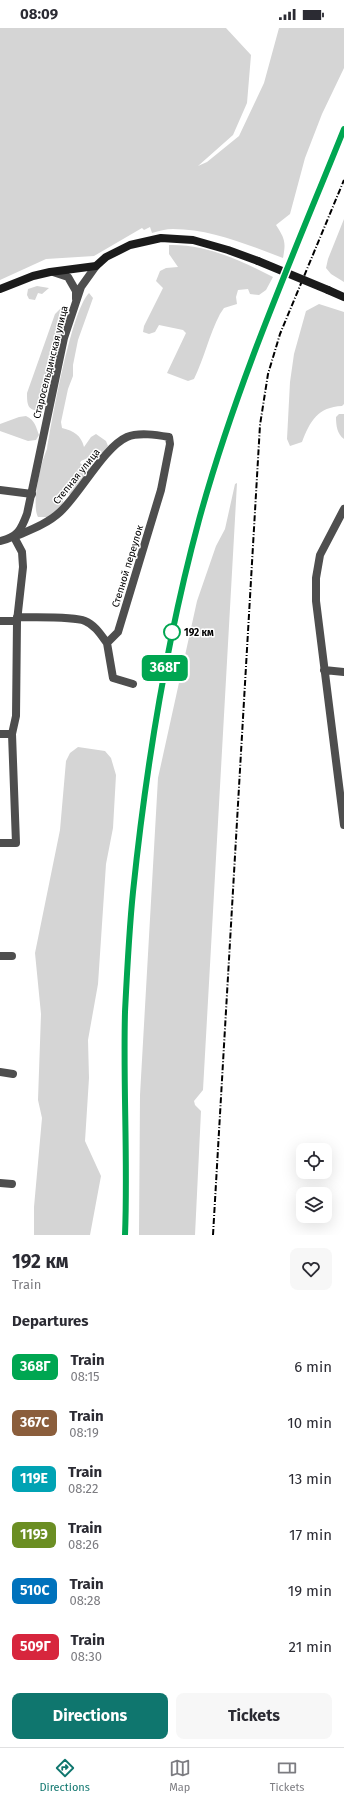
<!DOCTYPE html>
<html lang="en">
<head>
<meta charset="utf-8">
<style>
	body { margin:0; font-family:"Fira Sans",sans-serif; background:#f7f7f7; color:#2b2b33; height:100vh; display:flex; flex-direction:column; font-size:15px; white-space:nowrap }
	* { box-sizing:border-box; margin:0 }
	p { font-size:13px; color:#7c7c81 }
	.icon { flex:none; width:22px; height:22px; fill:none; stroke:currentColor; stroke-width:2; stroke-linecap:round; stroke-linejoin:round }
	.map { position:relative; height:1207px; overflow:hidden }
	.panel { display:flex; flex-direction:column; background:#fff; flex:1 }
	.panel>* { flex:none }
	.badge { padding:0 8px; border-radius:6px; font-size:14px; line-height:26px }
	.buttons { position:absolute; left:296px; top:1115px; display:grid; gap:8px }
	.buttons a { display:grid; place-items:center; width:36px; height:36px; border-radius:8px; background:#fff; box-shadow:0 4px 16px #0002; font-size:20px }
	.map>.badge { position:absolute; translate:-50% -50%; box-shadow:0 0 0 2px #fff }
	h2 { padding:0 12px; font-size:15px; line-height:36px }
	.round { display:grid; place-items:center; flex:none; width:42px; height:42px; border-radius:8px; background:#f7f7f7 }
	.summary { display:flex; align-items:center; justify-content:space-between; height:68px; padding:0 12px }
	h1 { font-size:19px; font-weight:700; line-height:30px }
	.button { display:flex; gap:8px; margin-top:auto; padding:8px 12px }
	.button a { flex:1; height:46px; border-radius:8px; background:#0f766e; color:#fff; font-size:16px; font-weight:700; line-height:46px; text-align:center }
	.button a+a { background:#f7f7f7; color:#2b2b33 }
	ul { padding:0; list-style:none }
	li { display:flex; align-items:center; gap:12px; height:56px; padding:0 12px }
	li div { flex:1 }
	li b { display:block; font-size:15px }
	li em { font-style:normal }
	li .badge { min-width:44px; font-weight:700; text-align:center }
	.status { display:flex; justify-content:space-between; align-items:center; height:28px; padding:0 20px; background:#fff; direction:ltr }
	.status svg { height:11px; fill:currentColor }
	.tabs { display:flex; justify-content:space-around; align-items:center; height:56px; border-top:1px solid #e1e1e2; background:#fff; font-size:11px; color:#7c7c81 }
	.tabs a { display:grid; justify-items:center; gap:2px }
	.tabs .selected { color:#0f766e }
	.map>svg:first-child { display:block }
	.green { fill:#d5d5d5 }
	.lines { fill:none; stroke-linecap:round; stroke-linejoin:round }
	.minor { stroke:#4e4e4e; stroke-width:8 }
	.tertiary { stroke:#4e4e4e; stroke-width:8 }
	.secondary { stroke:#1b1b1b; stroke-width:8 }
	.rail { stroke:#000; stroke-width:2; stroke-dasharray:6 2 1 2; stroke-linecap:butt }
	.secondary-bridge { stroke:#1b1b1b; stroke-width:8 }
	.line-casing { stroke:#fff; stroke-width:9 }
	.line { stroke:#00a651; stroke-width:6 }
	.stop-dot { fill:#fff; stroke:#00a651; stroke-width:2 }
	.labels { text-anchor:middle; stroke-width:3; stroke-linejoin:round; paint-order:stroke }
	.street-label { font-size:10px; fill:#000; stroke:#fff }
	.stop-label { font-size:10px; font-weight:bold; fill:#000; stroke:#fff; text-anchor:start }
</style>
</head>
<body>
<div class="status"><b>08:09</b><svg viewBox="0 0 49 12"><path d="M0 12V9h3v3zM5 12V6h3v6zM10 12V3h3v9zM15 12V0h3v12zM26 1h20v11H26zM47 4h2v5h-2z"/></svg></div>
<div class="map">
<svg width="344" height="1207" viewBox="0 0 344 1207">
	<rect width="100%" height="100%" fill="#fff"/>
	<path class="green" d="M0,0H226L251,27L247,75L233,107L198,138L207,134L239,108L264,55L279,0H344V40L322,86L305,130L290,186L276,197C285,211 286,214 283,230C248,217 211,201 173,201C166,201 159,203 152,205L150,199L144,202L142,200L94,228L46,231L0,252Z
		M344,191V254L331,246L326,240L328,231Z
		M169,217C206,216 240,232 273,249L266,262L259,267L250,266L248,261L238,262L236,269L237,276L224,280L220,286C209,307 204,331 194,351L188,353L167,345L186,305L183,302L159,297L155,304L149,306L143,304L144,298L163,260L156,253L160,243L166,240L178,239L169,226Z
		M37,258L49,260L42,266L38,265L35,272L29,271L27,267L28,261Z
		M89,265L93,270L78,312L73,337V348L68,361L61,394L62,400C74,403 81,407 84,419L91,409L96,406L106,413L108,418L100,429H90L81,433L80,435L84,438L96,436L73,467L67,466L64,469L62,478L47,489H38C31,476 41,434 47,421C52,391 71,283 89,265Z
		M319,276L344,284V376L342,378C318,379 310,393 302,414L290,418L287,411L290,354L294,326L306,283Z
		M61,280L67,284V289L43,376L38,382C27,383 27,374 27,365L55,286Z
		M339,386H344V411C337,406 336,397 336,389Z
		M26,388C35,392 36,399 39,407L36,412L28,413L0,403V396L19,389Z
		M237,455L203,1062L194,1073L195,1077L201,1083L195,1207H139L140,1067L158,750L197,573L216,518L225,501L235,456Z
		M78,719L105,723L111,730L116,747L113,800L106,836L98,956L88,1012L89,1050L85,1113L101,1148L90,1207H34V1179L42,1090L38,1072L41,986L35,925L60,802L66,733L70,725Z"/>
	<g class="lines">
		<path class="minor" d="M0,462L32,466
			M344,481L320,527L316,550V573L344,797
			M17,589C33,590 72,588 85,593C95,597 101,607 107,615
			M0,593H17
			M324,642L344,644
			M0,706H12
			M0,815H16L12,706L16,688L17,593L23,539L22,524L14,509C30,502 47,496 60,484C80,466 104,419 127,409C139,404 157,407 169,409L170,416L161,462L118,604L107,615L113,650L133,656
			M0,928H12
			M0,1044L13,1046
			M0,1155L12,1156"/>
		<path class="tertiary" d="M53,244L68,249L76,263V271
			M0,513C18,509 21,502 27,486L64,310L81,259L96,238"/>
		<path class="secondary" d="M0,261L33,248L50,244L96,238L106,229L130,217L161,210L193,212L228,222L258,233
			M328,262L344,269"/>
		<path class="rail" d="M125,1207V985L132,867L146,750L172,604L199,492L232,385L263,299L344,101
			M213,1207L260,397L268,346L280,306L344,152"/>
		<path class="secondary-bridge" d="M258,233L328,262"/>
	</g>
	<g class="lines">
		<defs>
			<path id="line" d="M125,1207C128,1133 123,1058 125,984C127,944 129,903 133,864C146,739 166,614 199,492C236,357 292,230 344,101"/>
		</defs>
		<use href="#line" class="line-casing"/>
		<use href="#line" class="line"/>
	</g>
	<circle class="stop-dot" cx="172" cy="604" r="8"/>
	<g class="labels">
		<g class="street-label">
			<text transform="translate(50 334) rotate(-76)" y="4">Старосельдинская улица</text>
			<text transform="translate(76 448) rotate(-51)" y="4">Степная улица</text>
			<text transform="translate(127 538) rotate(-73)" y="4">Степной переулок</text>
		</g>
		<g class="stop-label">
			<text x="184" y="608">192 км</text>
		</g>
	</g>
</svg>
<div class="buttons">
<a><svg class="icon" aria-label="locate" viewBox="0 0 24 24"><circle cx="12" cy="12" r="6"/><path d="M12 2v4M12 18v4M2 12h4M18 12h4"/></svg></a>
<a><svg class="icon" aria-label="layers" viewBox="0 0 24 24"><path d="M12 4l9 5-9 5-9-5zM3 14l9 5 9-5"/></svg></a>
</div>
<b class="badge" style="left:165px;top:640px;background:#00a651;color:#fff">368Г</b>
</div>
<section class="panel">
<div class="summary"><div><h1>192 км</h1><p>Train</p></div><a class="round"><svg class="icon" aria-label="heart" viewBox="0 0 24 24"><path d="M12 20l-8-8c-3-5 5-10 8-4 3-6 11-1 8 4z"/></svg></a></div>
<h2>Departures</h2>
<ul>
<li><span class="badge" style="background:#00a651;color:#fff">368Г</span><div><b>Train</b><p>08:15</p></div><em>6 min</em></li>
<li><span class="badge" style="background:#8b5e3c;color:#fff">367С</span><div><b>Train</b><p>08:19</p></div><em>10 min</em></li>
<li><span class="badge" style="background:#00a3b4;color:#fff">119Е</span><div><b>Train</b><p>08:22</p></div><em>13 min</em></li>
<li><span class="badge" style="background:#6b8e23;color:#fff">119Э</span><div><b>Train</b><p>08:26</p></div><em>17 min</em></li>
<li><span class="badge" style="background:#0072bc;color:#fff">510С</span><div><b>Train</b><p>08:28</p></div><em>19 min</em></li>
<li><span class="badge" style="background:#d7263d;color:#fff">509Г</span><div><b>Train</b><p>08:30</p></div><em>21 min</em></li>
</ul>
<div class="button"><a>Directions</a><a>Tickets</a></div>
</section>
<nav class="tabs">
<a class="selected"><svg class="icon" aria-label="directions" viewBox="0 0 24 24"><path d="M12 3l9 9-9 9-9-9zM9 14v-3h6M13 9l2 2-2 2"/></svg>Directions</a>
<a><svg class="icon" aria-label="map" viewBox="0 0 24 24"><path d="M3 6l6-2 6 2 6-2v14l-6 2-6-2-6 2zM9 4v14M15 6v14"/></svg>Map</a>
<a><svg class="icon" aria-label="tickets" viewBox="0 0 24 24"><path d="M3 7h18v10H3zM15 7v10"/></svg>Tickets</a>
</nav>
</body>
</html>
